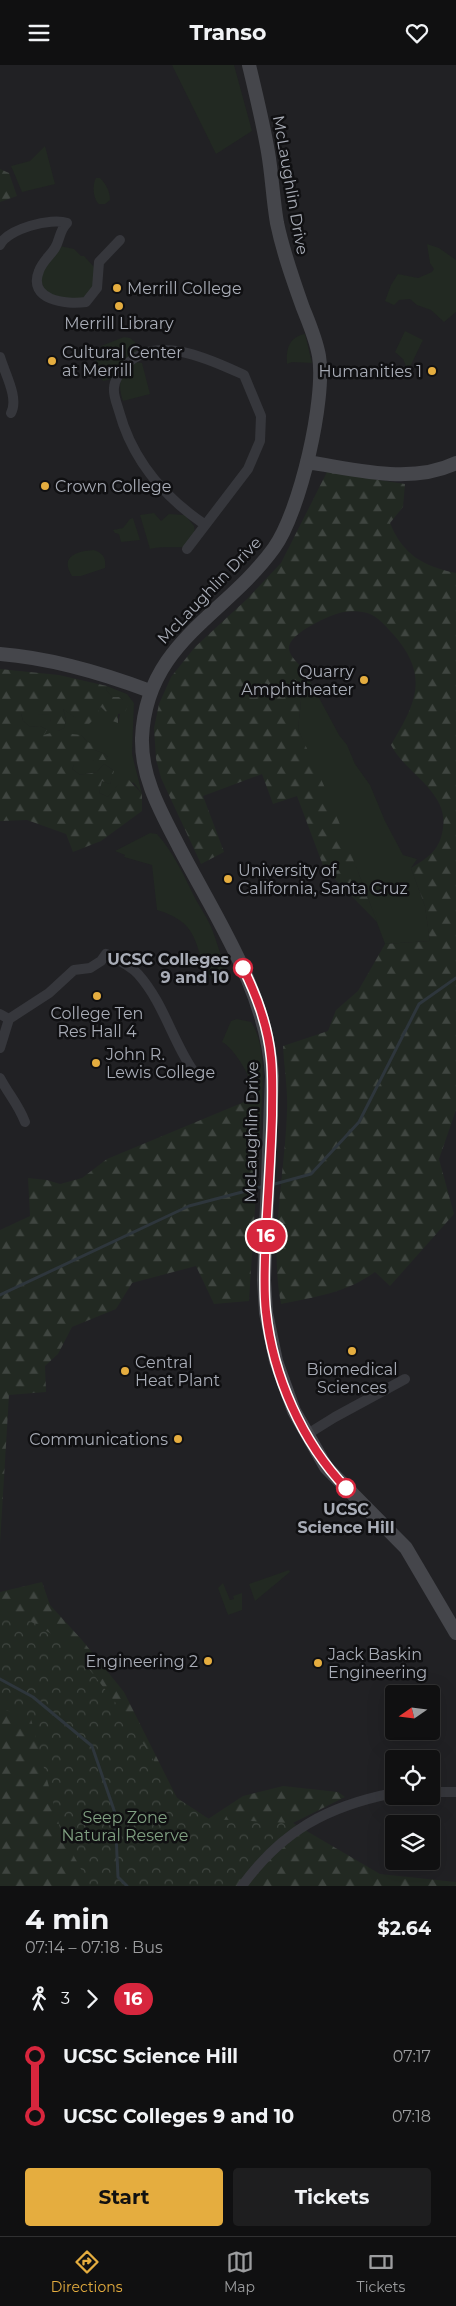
<!DOCTYPE html>
<html lang="en">
<head>
<meta charset="utf-8">
<style>
	body { margin:0; font-family:Montserrat,sans-serif; background:#1e1e1f; color:#f1f3f6; height:100vh; display:flex; flex-direction:column; font-size:19px; white-space:nowrap }
	* { box-sizing:border-box; margin:0 }
	p { font-size:16px; color:#9c9d9f }
	.icon { flex:none; width:28px; height:28px; fill:none; stroke:currentColor; stroke-width:2; stroke-linecap:round; stroke-linejoin:round }
	.map { position:relative; height:1821px; overflow:hidden }
	.sheet { display:flex; flex-direction:column; background:#101011; flex:1 }
	.sheet>* { flex:none }
	.badge { padding:0 10px; border-radius:16px; font-size:18px; line-height:32px }
	.needle { width:32px; rotate:256deg }
	.buttons { position:absolute; left:385px; top:1620px; display:grid; gap:10px }
	.buttons a { display:grid; place-items:center; width:55px; height:55px; border-radius:5px; background:#101011; box-shadow:0 5px 20px #0002,0 0 0 1px #303031; font-size:25px }
	.map>.badge { position:absolute; translate:-50% -50%; box-shadow:0 0 0 2px #fff }
	.legs { display:flex; align-items:center; gap:8px; height:55px; padding:0 25px; font-size:16px }
	.legs p { margin-inline-start:auto }
	.summary { display:flex; align-items:center; justify-content:space-between; height:85px; padding:0 25px }
	h1 { font-size:28px; font-weight:700; line-height:38px }
	.action { display:flex; gap:10px; margin-top:auto; padding:10px 25px }
	.action a { flex:1; height:58px; border-radius:5px; background:#e5ad3f; color:#111; font-size:20px; font-weight:700; line-height:58px; text-align:center }
	.action a+a { background:#1e1e1f; color:#f1f3f6 }
	ul { padding:0 25px; list-style:none }
	li { display:flex; align-items:center; gap:18px; height:60px; font-size:19px }
	li i { display:grid; place-items:center; width:8px; height:100%; margin:0 6px; background:currentColor }
	li i::after { content:''; width:12px; height:12px; margin:-6px; border:4px solid; border-radius:50%; background:#101011 }
	li p { margin-inline-start:auto }
	li:first-child i { background:linear-gradient(#0000 50%,currentColor 0) }
	li:last-child i { background:linear-gradient(currentColor 50%,#0000 0) }
	header { display:flex; justify-content:space-between; align-items:center; height:65px; padding:0 25px; background:#101011; font-size:22px; font-weight:700 }
	.dock { display:flex; justify-content:space-around; align-items:center; height:70px; border-top:1px solid #303031; background:#101011; font-size:14px; color:#9c9d9f }
	.dock a { display:grid; justify-items:center; gap:2px }
	.dock .active { color:#e5ad3f }
	.map>svg:first-child { display:block }
	.built { fill:#212124; fill-rule:evenodd }
	.green { fill:#222922 }
	.forest { fill:url(#forest-firs) }
	.park { fill:url(#park-crowns) }
	.lines { fill:none; stroke-linecap:round; stroke-linejoin:round }
	.stream { stroke:#2e363c; stroke-width:3 }
	.street { stroke:#36373c; stroke-width:10 }
	.secondary { stroke:#45464b; stroke-width:14 }
	.line-1-casing { stroke:#fff; stroke-width:11 }
	.line-1 { stroke:#d7263d; stroke-width:8 }
	.poi-dot { fill:#e5ad3f; stroke:#101012; stroke-width:2 }
	.stop-1-dot { fill:#fff; stroke:#d7263d; stroke-width:2.5 }
	.labels { text-anchor:middle; stroke-width:5; stroke-linejoin:round; paint-order:stroke }
	.street-label { font-size:16px; fill:#a8acb6; stroke:#101012 }
	.poi-label { font-size:16px; fill:#a8acb6; stroke:#101012; text-anchor:start }
	.stop-label { font-size:16px; font-weight:bold; fill:#a8acb6; stroke:#101012; text-anchor:end }
	.park-label { font-size:16px; fill:#80a082; stroke:#101012 }
</style>
</head>
<body>
<header><svg class="icon" aria-label="menu" viewBox="0 0 24 24"><path d="M4 6h16M4 12h16M4 18h16"/></svg>Transo<svg class="icon" aria-label="heart" viewBox="0 0 24 24"><path d="M12 20l-8-8c-3-5 5-10 8-4 3-6 11-1 8 4z"/></svg></header>
<div class="map">
<svg width="456" height="1821" viewBox="0 0 456 1821">
	<defs>
		<pattern id="forest-firs" width="22" height="20" patternUnits="userSpaceOnUse" patternTransform="scale(1.25)"><rect width="22" height="20" fill="#222922"/><path d="M5 1l3.5 6h-7zM16 11l3.5 6h-7z" fill="#3f4540"/></pattern>
		<pattern id="park-crowns" width="20" height="18" patternUnits="userSpaceOnUse" patternTransform="scale(1.25)"><rect width="20" height="18" fill="#222922"/><path d="M2 6a3 3 0 1 1 6 0M12 15a3 3 0 1 1 6 0" fill="none" stroke="#3f4540"/></pattern>
	</defs>
	<rect width="100%" height="100%" fill="#151517"/>
	<path class="built" d="M0,0H456V1821H0ZM394,1629H431V1666H394ZM394,1694H431V1731H394ZM394,1759H431V1796H394Z"/>
	<path class="green" d="M172,0H234L252,66L216,89Z
		M45,81L55,119L22,127L11,101L30,96Z
		M96,113H100C106,119 110,126 110,135L105,139H99C93,134 92,120 96,113Z
		M427,179L439,183L456,195V247L444,257L431,245L417,240L410,234L399,235L394,240L385,236L391,220L398,209L418,213L432,207L434,204L430,198Z
		M60,181L74,184L81,191H84L94,202V223L82,234L51,232L45,228L39,209Z
		M405,266L423,275L408,306L403,294L395,287Z
		M305,269L312,298L292,297L287,299C286,284 289,272 305,269Z
		M124,272L130,273L135,277L138,287L112,314L103,316C92,301 96,298 101,281Z
		M135,297L142,298L150,329L123,336C116,315 122,312 135,297Z
		M154,448L161,456L169,449L185,450L194,461L195,468L185,482C173,483 162,481 150,484L140,450Z
		M133,453L140,475L121,477L119,469L115,468L113,465L123,463L130,454Z
		M94,485C104,489 106,493 105,503L81,511H72C59,491 78,486 94,485Z
		M304,605L339,670L347,680L355,699L370,720L385,756L403,790L417,794L411,803L425,841L430,876L385,879L362,817L298,664Z
		M107,621L127,629L134,638L132,689L142,729L134,718L122,716L108,732L99,728L102,716L110,719L113,705L104,699L97,707L80,710L72,704L74,699L108,692L105,689L94,685L81,670L43,671L47,665L40,661L30,662L23,656L21,648L52,650L50,657L58,666L64,663L66,655L63,644L77,653L101,642L118,658L123,635L119,632H112L106,625Z
		M150,768L157,769C174,788 184,811 195,833C201,844 209,855 213,867C218,880 222,896 228,907L225,909L217,907L208,913C194,877 198,857 157,845L152,800L124,792L125,790L115,786Z
		M237,954L251,957C265,977 263,1012 262,1035L256,1032C254,1017 234,982 222,977L231,956Z
		M289,1505L290,1507L255,1536L249,1519Z
		M223,1518L230,1535L234,1534L233,1531L242,1528V1545L228,1550L218,1523Z"/>
	<path class="forest" d="M0,104L9,108L17,131L0,137Z
		M327,407L405,419L403,442L390,458C403,490 423,501 456,508V1045L439,1094L454,1149L390,1221L375,1207C346,1228 315,1232 281,1239C269,1175 285,1110 287,1046C288,1024 284,1002 283,981L328,966L336,945L358,926L385,879L430,876L425,841L411,803C429,792 440,785 443,763C449,727 405,708 391,680C416,638 430,611 393,569C386,562 377,550 367,548C360,546 351,546 344,547C331,549 287,569 289,584C290,592 299,599 304,605L298,664L331,736L377,857L324,803L297,731L273,739L262,709L203,731L224,787L201,799L161,713L156,694L154,663L159,639L171,612L195,582L247,534L281,498Z
		M0,604L59,610L107,621L106,625L112,632H119L123,635L129,637L125,648L118,649V658L107,654L105,646L101,642L98,644L99,649L86,662L76,657V653L63,644L66,655L64,663L58,666L51,663L50,658L51,650L21,649L23,656L30,662L40,661L47,665L44,670L54,667L81,670L86,676L94,680V685L105,689L108,693L106,695H93L89,700L77,702L74,699L72,704L80,710L97,707L104,699L114,706L110,719L102,716L99,728L108,732L122,715H129L142,729V746L101,776L73,787L66,769L27,755L0,756Z
		M256,1032L262,1035L249,1236L214,1239L196,1201L132,1218L116,1244L72,1262L58,1289L45,1301L46,1327L9,1330L0,1479V1165L30,1151L28,1113L47,1115L60,1119L82,1113L107,1094Z
		M42,1517L50,1540L82,1575L124,1627L177,1733L208,1754L243,1731L283,1721L338,1727L345,1732L293,1758L380,1809L456,1817V1821H0V1527Z"/>
	<path class="park" d="M0,1548L22,1551L71,1581L126,1651L177,1733L209,1754L292,1758L259,1786L231,1821H90L61,1767L31,1654L0,1643Z"/>
	<g class="lines">
		<path class="stream" d="M271,1120L311,1109L359,1057L419,939L456,913
			M0,1230L189,1141L265,1121
			M0,1614L33,1632L92,1681L115,1748L118,1812L127,1821"/>
		<path class="street" d="M0,180C7,164 52,152 67,158C59,166 60,175 55,183C50,191 42,197 39,206C27,235 66,240 86,237L97,223L99,197L120,175
			M0,292C5,309 19,333 11,348
			M187,484L248,404L260,376L261,351L244,310C211,295 157,268 126,300C121,306 114,315 114,323C113,330 117,339 119,346C132,394 163,431 204,459
			M0,949L9,954L0,983
			M9,954L49,928L74,905L90,903L101,896L106,889C117,895 130,900 138,909C163,937 172,974 192,1004
			M0,1013C9,1030 18,1039 25,1057
			M306,1370L335,1352L405,1314
			M431,1727H456
			M242,1821C282,1766 327,1741 394,1728"/>
		<path class="secondary" d="M249,0C256,29 263,58 268,87C272,110 273,135 277,158C283,187 293,215 303,243C309,258 316,274 319,291C326,334 300,447 274,483C225,551 146,577 142,673C141,713 161,747 179,782C217,855 267,927 272,1011L264,1215L266,1248L276,1296L294,1346L326,1402L406,1483L456,1568
			M307,397C355,404 410,420 456,398
			M0,589C51,593 102,608 150,626"/>
	</g>
	<g class="lines">
		<defs>
			<path id="line-1" d="M243,903C257,931 268,962 271,993C273,1012 272,1031 272,1050C271,1089 268,1128 266,1168C265,1194 263,1221 266,1247C273,1311 302,1377 346,1423"/>
		</defs>
		<use href="#line-1" class="line-1-casing"/>
		<use href="#line-1" class="line-1"/>
	</g>
	<g class="poi-dot">
		<circle cx="117" cy="223" r="5"/>
		<circle cx="119" cy="241" r="5"/>
		<circle cx="52" cy="296" r="5"/>
		<circle cx="432" cy="306" r="5"/>
		<circle cx="45" cy="421" r="5"/>
		<circle cx="364" cy="615" r="5"/>
		<circle cx="228" cy="814" r="5"/>
		<circle cx="97" cy="931" r="5"/>
		<circle cx="96" cy="998" r="5"/>
		<circle cx="352" cy="1286" r="5"/>
		<circle cx="125" cy="1306" r="5"/>
		<circle cx="178" cy="1374" r="5"/>
		<circle cx="208" cy="1596" r="5"/>
		<circle cx="318" cy="1598" r="5"/>
	</g>
	<g class="stop-1-dot">
		<circle cx="243" cy="903" r="9"/>
		<circle cx="346" cy="1423" r="9"/>
	</g>
	<g class="labels">
		<g class="street-label">
			<text transform="translate(291 120) rotate(80)" y="6">McLaughlin Drive</text>
			<text transform="translate(209 525) rotate(-46)" y="6">McLaughlin Drive</text>
			<text transform="translate(251 1067) rotate(-89)" y="6">McLaughlin Drive</text>
		</g>
		<g class="poi-label">
			<text x="127" y="229">Merrill College</text>
			<text x="119" y="264" text-anchor="middle">Merrill Library</text>
			<text x="62" y="293">Cultural Center<tspan x="62" dy="18">at Merrill</tspan></text>
			<text x="422" y="312" text-anchor="end">Humanities 1</text>
			<text x="55" y="427">Crown College</text>
			<text x="354" y="612" text-anchor="end">Quarry<tspan x="354" dy="18">Amphitheater</tspan></text>
			<text x="238" y="811">University of<tspan x="238" dy="18">California, Santa Cruz</tspan></text>
			<text x="97" y="954" text-anchor="middle">College Ten<tspan x="97" dy="18">Res Hall 4</tspan></text>
			<text x="106" y="995">John R.<tspan x="106" dy="18">Lewis College</tspan></text>
			<text x="135" y="1303">Central<tspan x="135" dy="18">Heat Plant</tspan></text>
			<text x="352" y="1310" text-anchor="middle">Biomedical<tspan x="352" dy="18">Sciences</tspan></text>
			<text x="168" y="1380" text-anchor="end">Communications</text>
			<text x="328" y="1595">Jack Baskin<tspan x="328" dy="18">Engineering</tspan></text>
			<text x="198" y="1602" text-anchor="end">Engineering 2</text>
		</g>
		<g class="stop-label">
			<text x="229" y="900">UCSC Colleges<tspan x="229" dy="18">9 and 10</tspan></text>
			<text x="346" y="1450" text-anchor="middle">UCSC<tspan x="346" dy="18">Science Hill</tspan></text>
		</g>
		<g class="park-label">
			<text x="125" y="1758">Seep Zone<tspan x="125" dy="18">Natural Reserve</tspan></text>
		</g>
	</g>
</svg>
<div class="buttons">
<a><svg class="needle" viewBox="-14 -14 28 28"><path d="M0-13l5 13h-10z" fill="#e53935"/><path d="M0 13l5-13h-10z" fill="#9c9d9f"/></svg></a>
<a><svg class="icon" aria-label="locate" viewBox="0 0 24 24"><circle cx="12" cy="12" r="6"/><path d="M12 2v4M12 18v4M2 12h4M18 12h4"/></svg></a>
<a><svg class="icon" aria-label="layers" viewBox="0 0 24 24"><path d="M12 4l9 5-9 5-9-5zM3 14l9 5 9-5"/></svg></a>
</div>
<b class="badge" style="left:266px;top:1171px;background:#d7263d;color:#fff">16</b>
</div>
<section class="sheet">
<div class="summary"><div><h1>4 min</h1><p>07:14 – 07:18 · Bus</p></div><b>$2.64</b></div>
<div class="legs"><svg class="icon" aria-label="walk" viewBox="0 0 24 24"><circle cx="13" cy="4" r="2"/><path d="M13 8l-2 6 4 7M11 14l-3 7M7 12l3-4h3l4 4"/></svg>3<svg class="icon" aria-label="forward" viewBox="0 0 24 24"><path d="M9 5l7 7-7 7"/></svg><b class="badge" style="background:#d7263d;color:#fff">16</b></div>
<ul>
<li><i style="color:#d7263d"></i><b>UCSC Science Hill</b><p>07:17</p></li>
<li><i style="color:#d7263d"></i><b>UCSC Colleges 9 and 10</b><p>07:18</p></li>
</ul>
<div class="action"><a>Start</a><a>Tickets</a></div>
</section>
<nav class="dock">
<a class="active"><svg class="icon" aria-label="directions" viewBox="0 0 24 24"><path d="M12 3l9 9-9 9-9-9zM9 14v-3h6M13 9l2 2-2 2"/></svg>Directions</a>
<a><svg class="icon" aria-label="map" viewBox="0 0 24 24"><path d="M3 6l6-2 6 2 6-2v14l-6 2-6-2-6 2zM9 4v14M15 6v14"/></svg>Map</a>
<a><svg class="icon" aria-label="tickets" viewBox="0 0 24 24"><path d="M3 7h18v10H3zM15 7v10"/></svg>Tickets</a>
</nav>
</body>
</html>
